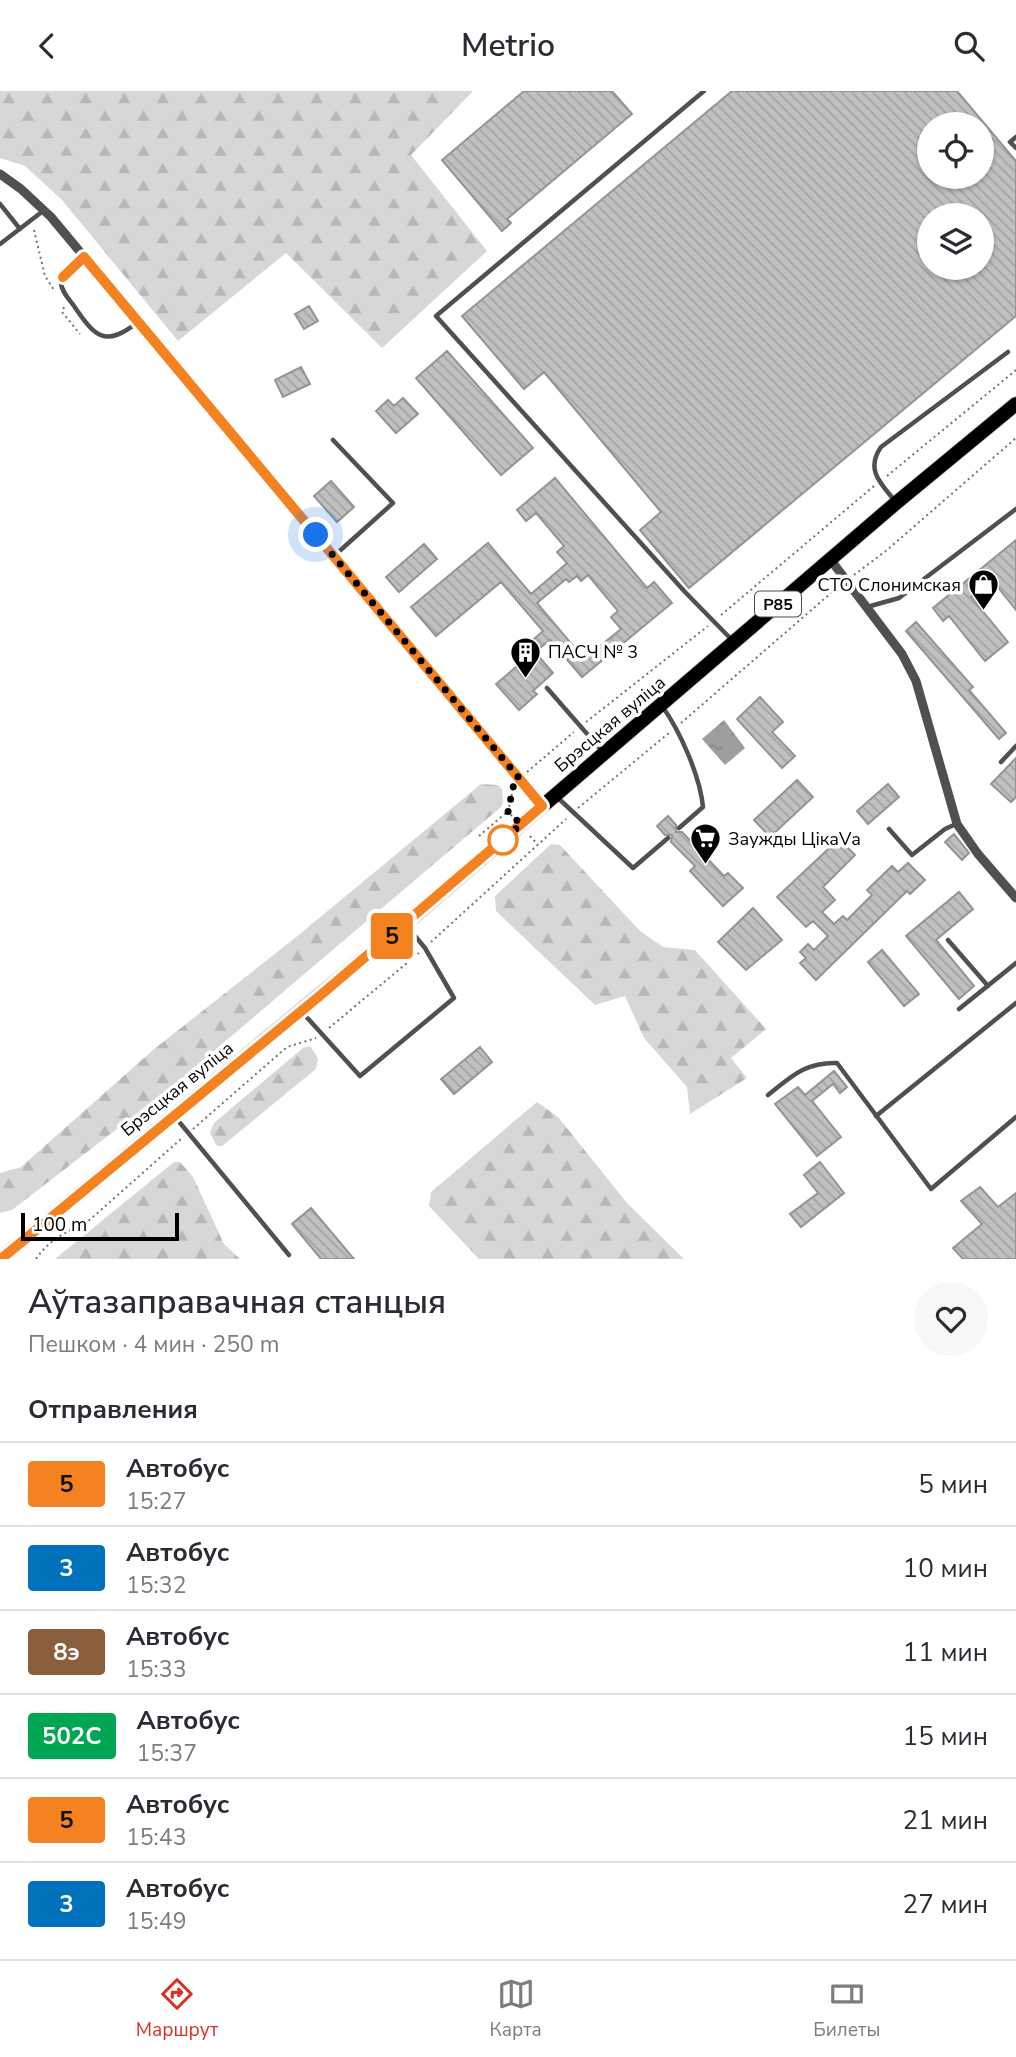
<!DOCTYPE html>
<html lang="ru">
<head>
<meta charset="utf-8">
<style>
	body { margin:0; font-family:"Nunito Sans",sans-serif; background:#f7f7f7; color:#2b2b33; height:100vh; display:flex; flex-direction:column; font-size:26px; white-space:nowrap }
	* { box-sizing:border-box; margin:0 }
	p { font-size:23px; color:#7c7c81 }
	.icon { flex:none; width:38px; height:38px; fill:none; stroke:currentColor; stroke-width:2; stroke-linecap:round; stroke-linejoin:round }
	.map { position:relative; height:1168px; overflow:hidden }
	.panel { display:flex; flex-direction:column; background:#fff; flex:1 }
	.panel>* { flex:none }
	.badge { padding:0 14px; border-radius:5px; font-size:24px; line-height:46px }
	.tools { position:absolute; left:917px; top:21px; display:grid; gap:14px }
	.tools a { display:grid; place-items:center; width:77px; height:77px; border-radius:50%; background:#fff; box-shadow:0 2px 5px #0004; font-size:35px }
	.scale { position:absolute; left:21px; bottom:18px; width:158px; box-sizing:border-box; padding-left:7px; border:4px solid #000; border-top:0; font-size:19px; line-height:24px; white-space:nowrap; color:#000; -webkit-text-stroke:5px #fff; paint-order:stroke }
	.you { position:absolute; width:35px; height:35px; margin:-18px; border:5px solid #fff; border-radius:50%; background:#1a73e8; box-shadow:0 0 0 10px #1a73e833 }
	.map>.badge { position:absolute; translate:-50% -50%; box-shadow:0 0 0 4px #fff }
	h2 { padding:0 28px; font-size:26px; line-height:63px }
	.round { display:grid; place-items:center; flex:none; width:74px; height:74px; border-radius:37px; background:#f7f7f7 }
	.headline { display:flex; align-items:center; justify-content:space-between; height:119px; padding:0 28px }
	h1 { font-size:33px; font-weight:600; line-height:52px }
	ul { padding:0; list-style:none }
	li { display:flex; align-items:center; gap:21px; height:84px; padding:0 28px; border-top:2px solid #e1e1e2 }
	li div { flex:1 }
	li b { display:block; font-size:26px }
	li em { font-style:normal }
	li .badge { min-width:77px; font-weight:700; text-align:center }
	header { display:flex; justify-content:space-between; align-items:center; height:91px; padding:0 28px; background:#fff; font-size:32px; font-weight:600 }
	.tab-bar { display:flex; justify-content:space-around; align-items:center; height:98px; border-top:2px solid #e1e1e2; background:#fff; font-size:19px; color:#7c7c81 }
	.tab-bar a { display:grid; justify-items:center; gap:4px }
	.tab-bar .current { color:#d93025 }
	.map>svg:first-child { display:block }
	.forest { fill:url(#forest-firs) }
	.water { fill:url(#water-ripples) }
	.building { fill:url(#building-back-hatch); stroke:#949494; stroke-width:2; fill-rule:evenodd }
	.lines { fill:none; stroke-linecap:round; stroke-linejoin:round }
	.primary-casing { stroke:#dbdbdb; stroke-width:16 }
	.path { stroke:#727272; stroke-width:2; stroke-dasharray:2 3.5; stroke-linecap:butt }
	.service { stroke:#505050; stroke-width:4.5 }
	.minor { stroke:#505050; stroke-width:9 }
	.primary { stroke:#000; stroke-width:14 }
	.line-casing { stroke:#fff; stroke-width:16 }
	.line { stroke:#f58220; stroke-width:10 }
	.walk { stroke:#000; stroke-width:7; stroke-dasharray:0 12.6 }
	.stop-dot { fill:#fff; stroke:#f58220; stroke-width:3.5 }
	.labels { text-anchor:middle; stroke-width:7; stroke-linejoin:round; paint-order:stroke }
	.shield { fill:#fff; stroke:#4c4c4c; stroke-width:2 }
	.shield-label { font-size:16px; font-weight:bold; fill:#000 }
	.poi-label { font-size:18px; fill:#000; stroke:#fff; text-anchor:start }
	.street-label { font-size:18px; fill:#000; stroke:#fff }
</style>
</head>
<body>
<header><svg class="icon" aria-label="back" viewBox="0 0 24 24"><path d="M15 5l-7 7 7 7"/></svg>Metrio<svg class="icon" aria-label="search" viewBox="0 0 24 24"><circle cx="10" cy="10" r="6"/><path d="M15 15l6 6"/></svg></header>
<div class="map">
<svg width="1016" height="1168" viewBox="0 0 1016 1168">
	<defs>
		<pattern id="forest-firs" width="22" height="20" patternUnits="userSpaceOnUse" patternTransform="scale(1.75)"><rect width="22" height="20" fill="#d7d7d7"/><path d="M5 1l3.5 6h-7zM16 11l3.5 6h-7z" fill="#b7b7b7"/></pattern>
		<pattern id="water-ripples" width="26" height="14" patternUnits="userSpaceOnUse" patternTransform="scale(1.75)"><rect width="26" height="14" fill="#9e9e9e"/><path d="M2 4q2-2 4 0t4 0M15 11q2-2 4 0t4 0" fill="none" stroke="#868686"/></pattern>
		<pattern id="building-back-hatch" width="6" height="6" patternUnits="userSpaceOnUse" patternTransform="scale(1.75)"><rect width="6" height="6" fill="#c0c0c0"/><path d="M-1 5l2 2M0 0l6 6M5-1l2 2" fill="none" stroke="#a3a3a3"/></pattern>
	</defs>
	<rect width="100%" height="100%" fill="#fff"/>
	<path class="forest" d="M0,0H473L411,64L487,160L382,257L286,162L178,250L62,109L25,75L0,67Z
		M481,693L498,694L502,698L503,711L501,716L175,993L12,1119L0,1122V1082L21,1076L153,959L295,847Z
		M551,753L560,754L640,840L663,856L695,859L766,938L731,967L747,987L690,1023L687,996L644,947L625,905L595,914L496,820L495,805Z
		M310,955L318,967L316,978L222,1055H217L210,1042L214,1032L303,957Z
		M537,1011L558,1026L627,1112L684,1168H479L429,1115L431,1101Z
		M174,1071H180L193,1086L224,1153L240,1168H55Z"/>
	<path class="water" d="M724,629L745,657L725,674L702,648Z"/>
	<path class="building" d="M524,0H612L632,23L507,128L511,132L502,140L442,69Z
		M732,0H957L1016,70V225L689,497L640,439L661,421L544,281L524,298L462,225ZM929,33H982V86H929ZM929,124H982V177H929Z
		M309,215L318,230L304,238L295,223Z
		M447,260L533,357L501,384L416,287Z
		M301,276L310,293L283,306L275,289Z
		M403,307L418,323L396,342L376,320L388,309L394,315Z
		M555,387L647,497L654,491L672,512L582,586L550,549L535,561L553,582L533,600L537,603L519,619L496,593L523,570L517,563L543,540L501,491L436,545L411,516L488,452L531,503L559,479L567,472L557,461L564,455L536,422L526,430L517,419ZM588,484L618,520L611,526L621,538L584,568L537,512L566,488L569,491L577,485L581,490Z
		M331,390L354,416L337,431L314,405Z
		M1016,449V519L992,489L971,506L1008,551L985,570L949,525L943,530L933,517Z
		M424,453L437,468L399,501L386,486Z
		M916,531L973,596L969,599L1006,642L999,648L906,540Z
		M760,606L783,631L772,641L795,665L782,677L737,628Z
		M1016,667V706L1011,711L991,693Z
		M797,689L813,706L770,746L754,729Z
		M888,693L899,706L868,733L857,720Z
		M668,725L676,734V741H682L724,785L728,782L743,797L723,815L690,780L695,775L671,751L672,744H665L657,735Z
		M954,743L969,762L962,769L945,751Z
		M839,748L855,764L823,796L835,809L822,821L834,833L843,825L847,829L872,804L867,799L892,775L898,781L908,772L925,789L910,803L907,800L816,889L800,872L806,867L800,861L808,853L814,859L828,845L813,830L806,836L777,806Z
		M959,801L973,818L936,849L974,895L959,908L906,845Z
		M753,817L782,849L746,879L718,851Z
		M882,859L919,903L904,915L868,871Z
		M480,956L492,971L454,1003L441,988Z
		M834,980L847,996L840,1002L833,993L812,1010L841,1046L817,1065L775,1013L798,996L805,1004Z
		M820,1071L844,1102L801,1136L790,1123L818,1102L804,1084Z
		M980,1096L998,1116L1016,1102V1168H963L953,1157L982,1133L961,1110Z
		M311,1117L354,1168H321L292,1133Z"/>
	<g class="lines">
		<defs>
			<path id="primary" d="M1,1168L405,833L896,412L1016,313"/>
		</defs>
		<use href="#primary" class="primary-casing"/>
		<path class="path" d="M34,139L45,185L54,199
			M64,216L62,221L80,243
			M887,385L1016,279
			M854,484L887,459L1016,347
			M721,524L874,395
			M586,631L708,535
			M681,632L838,496
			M527,681L574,641
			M578,717L669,642
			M512,725L508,721L513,698
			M479,745L507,721
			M530,745L538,754
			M431,851L566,728
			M329,937L419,862
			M193,1038L287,956L316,947
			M36,1168C48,1150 66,1140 85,1133L181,1048"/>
		<path class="service" d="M704,0L436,225L685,501L731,548
			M1016,46L1010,51L1016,57
			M0,113L20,138
			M0,153L43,120
			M84,167C77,173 62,182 61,191C61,200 69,208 74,215C95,246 105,257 138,231
			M333,349L393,412L334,465
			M896,411C881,393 865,379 881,356L1008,261
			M867,516L899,507L1016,418
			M547,597L602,660
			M662,615C680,640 700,685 703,716L679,737
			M1001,671L1016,655
			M558,707L633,777L668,747
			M889,738L912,764L945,738L956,733
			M948,849L988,895
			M959,918L1016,872
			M302,921L360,985L454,907L425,857L406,834
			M768,1004C791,986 805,971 837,972L931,1098L1016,1026
			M876,1025L1016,912
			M176,1027L289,1164"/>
		<path class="minor" d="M0,83L21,98L51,126L542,715
			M830,468L902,563L916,590L957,733L978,763L1016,807"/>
		<use href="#primary" class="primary"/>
	</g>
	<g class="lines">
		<defs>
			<path id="line" d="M1,1168L322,903L542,715L84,166L63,186"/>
		</defs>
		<use href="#line" class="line-casing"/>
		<use href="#line" class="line"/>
		<path class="walk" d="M316,444L519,687L514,692L508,721L521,733L503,749"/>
	</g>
	<defs>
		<symbol id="shop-pin" viewBox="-11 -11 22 30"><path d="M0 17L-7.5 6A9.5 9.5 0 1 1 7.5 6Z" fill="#000" stroke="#fff"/><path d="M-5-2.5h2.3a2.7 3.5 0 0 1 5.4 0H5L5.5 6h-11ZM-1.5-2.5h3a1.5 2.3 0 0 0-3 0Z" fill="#fff"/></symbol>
		<symbol id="building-pin" viewBox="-11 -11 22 30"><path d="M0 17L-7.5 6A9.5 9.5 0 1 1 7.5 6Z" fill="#000" stroke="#fff"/><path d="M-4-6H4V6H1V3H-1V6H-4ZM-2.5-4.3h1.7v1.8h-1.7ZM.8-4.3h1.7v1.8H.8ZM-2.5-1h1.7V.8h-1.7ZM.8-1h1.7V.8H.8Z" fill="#fff"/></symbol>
		<symbol id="supermarket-pin" viewBox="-11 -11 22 30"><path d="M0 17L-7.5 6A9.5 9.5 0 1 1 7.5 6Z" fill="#000" stroke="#fff"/><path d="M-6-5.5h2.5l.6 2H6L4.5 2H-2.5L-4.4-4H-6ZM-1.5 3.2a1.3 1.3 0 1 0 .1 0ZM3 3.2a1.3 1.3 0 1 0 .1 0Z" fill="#fff"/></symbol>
	</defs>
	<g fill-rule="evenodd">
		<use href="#shop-pin" x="966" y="476" width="35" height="47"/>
		<use href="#building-pin" x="508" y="544" width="35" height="47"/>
		<use href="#supermarket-pin" x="688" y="730" width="35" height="47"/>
	</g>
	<circle class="stop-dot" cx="503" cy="749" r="14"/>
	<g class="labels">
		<rect class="shield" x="755" y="500.5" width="46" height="25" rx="5"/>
		<g class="shield-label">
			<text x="778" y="519">Р85</text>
		</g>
		<g class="poi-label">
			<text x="961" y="500" text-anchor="end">СТО Слонимская</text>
			<text x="548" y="567">ПАСЧ № 3</text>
			<text x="728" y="754">Заужды ЦікаVа</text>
		</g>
		<g class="street-label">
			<text transform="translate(610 633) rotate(-40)" y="6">Брэсцкая вуліца</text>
			<text transform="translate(177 998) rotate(-39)" y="6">Брэсцкая вуліца</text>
		</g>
	</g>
</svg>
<div class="tools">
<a><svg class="icon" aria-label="locate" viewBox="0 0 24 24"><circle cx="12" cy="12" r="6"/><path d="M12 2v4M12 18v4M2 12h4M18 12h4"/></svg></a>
<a><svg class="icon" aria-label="layers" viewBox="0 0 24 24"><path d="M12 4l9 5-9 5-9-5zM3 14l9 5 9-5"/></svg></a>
</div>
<div class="scale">100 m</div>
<div class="you" style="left:316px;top:444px"></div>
<b class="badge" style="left:392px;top:845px;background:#f58220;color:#111">5</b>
</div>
<section class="panel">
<div class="headline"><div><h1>Аўтазаправачная станцыя</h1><p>Пешком · 4 мин · 250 m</p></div><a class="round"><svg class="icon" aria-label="heart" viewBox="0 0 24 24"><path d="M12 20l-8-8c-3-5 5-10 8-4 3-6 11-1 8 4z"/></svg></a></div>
<h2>Отправления</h2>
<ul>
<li><span class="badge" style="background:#f58220;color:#111">5</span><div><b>Автобус</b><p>15:27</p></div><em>5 мин</em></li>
<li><span class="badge" style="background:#0072bc;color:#fff">3</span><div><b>Автобус</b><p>15:32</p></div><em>10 мин</em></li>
<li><span class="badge" style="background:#8b5e3c;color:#fff">8э</span><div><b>Автобус</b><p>15:33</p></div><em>11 мин</em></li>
<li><span class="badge" style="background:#00a651;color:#fff">502С</span><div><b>Автобус</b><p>15:37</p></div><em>15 мин</em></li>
<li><span class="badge" style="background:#f58220;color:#111">5</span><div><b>Автобус</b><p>15:43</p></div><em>21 мин</em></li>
<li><span class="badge" style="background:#0072bc;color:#fff">3</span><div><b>Автобус</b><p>15:49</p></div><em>27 мин</em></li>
</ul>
</section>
<nav class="tab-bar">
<a class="current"><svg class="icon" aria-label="directions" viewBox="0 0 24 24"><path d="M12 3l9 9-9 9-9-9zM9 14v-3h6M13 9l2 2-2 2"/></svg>Маршрут</a>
<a><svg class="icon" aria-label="map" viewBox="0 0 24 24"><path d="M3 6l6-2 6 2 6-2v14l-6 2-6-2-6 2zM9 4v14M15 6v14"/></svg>Карта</a>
<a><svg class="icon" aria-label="tickets" viewBox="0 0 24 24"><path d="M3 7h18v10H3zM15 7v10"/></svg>Билеты</a>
</nav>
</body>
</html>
